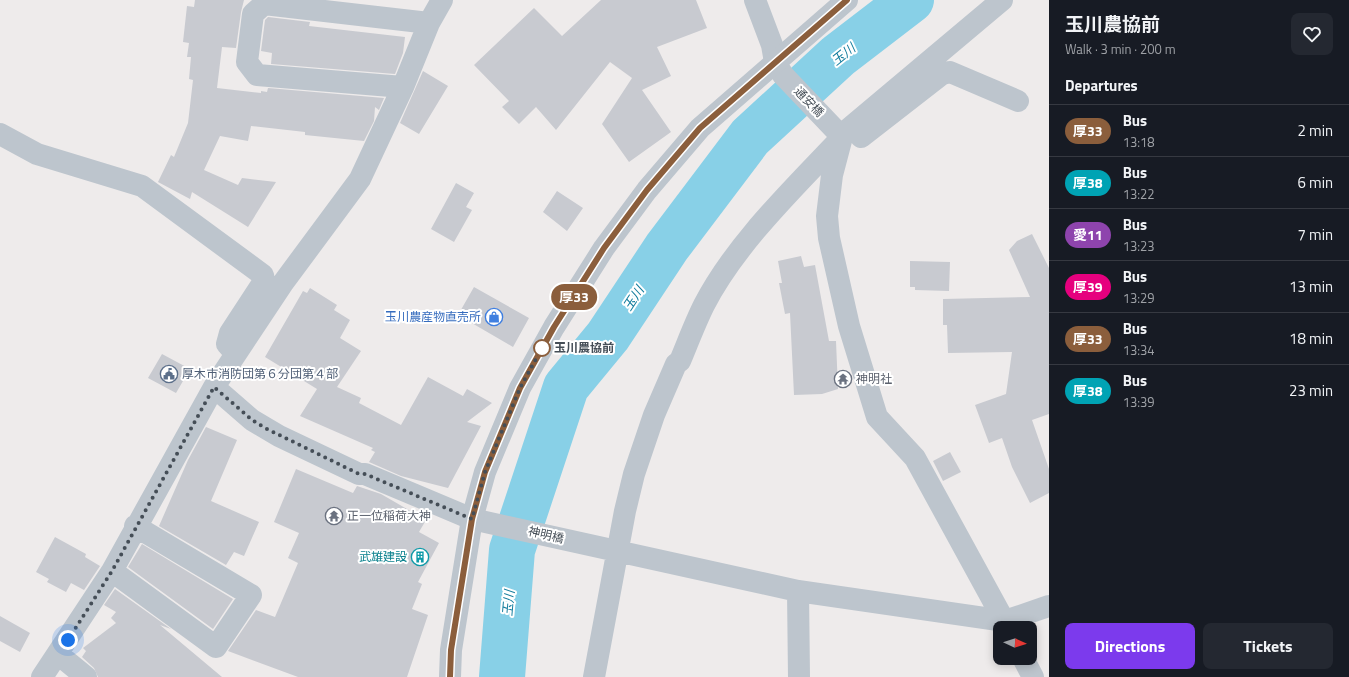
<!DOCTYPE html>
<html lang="en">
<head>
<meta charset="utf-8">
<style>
	body { margin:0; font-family:"Titillium Web","Noto Sans JP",sans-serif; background:#242831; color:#f1f3f6; height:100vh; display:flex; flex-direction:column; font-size:15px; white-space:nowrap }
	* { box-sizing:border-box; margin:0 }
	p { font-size:13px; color:#9ea1a6 }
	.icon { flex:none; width:22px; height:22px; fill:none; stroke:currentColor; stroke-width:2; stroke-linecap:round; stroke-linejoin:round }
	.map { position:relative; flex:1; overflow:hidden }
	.panel { display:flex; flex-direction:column; background:#171b24; width:300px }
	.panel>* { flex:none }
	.badge { padding:0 8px; border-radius:13px; font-size:14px; line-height:26px }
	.needle { width:26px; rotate:94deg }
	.fabs { position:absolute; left:993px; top:621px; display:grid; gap:8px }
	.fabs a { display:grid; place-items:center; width:44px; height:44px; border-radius:8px; background:#171b24; box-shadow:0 2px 10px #0003; font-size:20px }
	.you { position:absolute; width:20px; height:20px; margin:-10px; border:3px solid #fff; border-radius:50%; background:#1a73e8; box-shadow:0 0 0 6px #1a73e833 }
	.map>.badge { position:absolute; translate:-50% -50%; box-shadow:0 0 0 2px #fff }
	h2 { padding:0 16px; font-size:15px; line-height:36px }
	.round { display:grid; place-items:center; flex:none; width:42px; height:42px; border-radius:8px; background:#242831 }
	.headline { display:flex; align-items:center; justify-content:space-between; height:68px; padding:0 16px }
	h1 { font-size:19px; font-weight:700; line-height:30px }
	.button { display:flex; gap:8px; margin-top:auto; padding:8px 16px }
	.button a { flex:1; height:46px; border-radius:8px; background:#7c3aed; color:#fff; font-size:16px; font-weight:700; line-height:46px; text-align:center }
	.button a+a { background:#242831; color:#f1f3f6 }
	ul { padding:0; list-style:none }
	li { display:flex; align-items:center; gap:12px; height:52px; padding:0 16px; border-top:1px solid #363941 }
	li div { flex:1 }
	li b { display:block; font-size:15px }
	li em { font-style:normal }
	li .badge { min-width:44px; font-weight:700; text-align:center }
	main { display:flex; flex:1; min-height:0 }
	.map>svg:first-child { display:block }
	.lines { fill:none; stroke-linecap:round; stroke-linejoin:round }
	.river { stroke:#88d0e7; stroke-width:46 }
	.building { fill:#c8cad0 }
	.minor { stroke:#bdc5cd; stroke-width:22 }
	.tertiary { stroke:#bdc5cd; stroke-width:22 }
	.line-casing { stroke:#fff; stroke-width:9 }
	.line { stroke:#8b5e3c; stroke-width:6 }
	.walk { stroke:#454e57; stroke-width:4; stroke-dasharray:0 7.2 }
	.stop-dot { fill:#fff; stroke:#8b5e3c; stroke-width:2 }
	.labels { text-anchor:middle; stroke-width:4; stroke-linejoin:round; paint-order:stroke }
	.street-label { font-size:12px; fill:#454e57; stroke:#fff }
	.shop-label { font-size:12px; fill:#366cbe; stroke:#fff; text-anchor:end }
	.stop-label { font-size:12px; font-weight:bold; fill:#454e57; stroke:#fff; text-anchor:start }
	.service-label { font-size:12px; fill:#4e5e75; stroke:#fff; text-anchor:start }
	.worship-label { font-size:12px; fill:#5b616d; stroke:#fff; text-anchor:start }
	.culture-label { font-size:12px; fill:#0d838f; stroke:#fff; text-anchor:end }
	.water-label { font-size:13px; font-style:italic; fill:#127c9d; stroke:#fff }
</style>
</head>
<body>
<main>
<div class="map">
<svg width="1049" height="677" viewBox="0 0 1049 677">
	<rect width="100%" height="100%" fill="#eeebeb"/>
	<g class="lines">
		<path class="river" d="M502,677L512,550L566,387L608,336L667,247L750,137L838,56L911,0"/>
	</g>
	<path class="building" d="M195,0H244L241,12L236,48L222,47L217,88L261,93V91L267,92L268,88L384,98L379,110L375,107L374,121L364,141L305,135V132L251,126L248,141L220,136L204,170L238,185L242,178L276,182L248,227L192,192L190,199L158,182L171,155L174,157L188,123L193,80L189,79L191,57H187L189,43L183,42L187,6L194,7Z
		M601,0H696L707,28L657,47L671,76L642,90L671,132L629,162L602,124L632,78L610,62L556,130L536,107L519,124L502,107L509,101L474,65L534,8L562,36Z
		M268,17L310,22L309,26L405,37L403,53L395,74L271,64L272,53L261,51L265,20Z
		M423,71L448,86L419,134L400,123Z
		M456,183L474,193L466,207L472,210L454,242L431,229Z
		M557,191L583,208L567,231L543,212Z
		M1032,234L1049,268V414L1032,420L1049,469V493L1030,503L1012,467L1002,438L989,443L975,405L1006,394L1012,352L948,353L947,325H943V299L1030,297L1009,250L1017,241Z
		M801,256L804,267L815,265L829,341H836L838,389L822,394L794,395L790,313L785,314L779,283H782L778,261Z
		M910,261L950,262L949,291L915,290V287H910Z
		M474,287L529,318L513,347L458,315Z
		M310,288L337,305L334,310L350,320L340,338L361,351L337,387L361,398L359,403L401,425L428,377L463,396L467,389L492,403L467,422L481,426L448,488L401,476L369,462L375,452L371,450L373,448L300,416L317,389L265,357L303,291L307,293Z
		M162,354L190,369L176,393L148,378Z
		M206,427L237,440L211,501L259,522L244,556L234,552L226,565L159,526L188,460Z
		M950,452L961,472L943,481L933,461Z
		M296,469L353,493L357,486L381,494L426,520L419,532L439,543L418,582L422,584L412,609L428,615L407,677H298L228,651L256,610L275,617L298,563L288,558L299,533L274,522Z
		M55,537L86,554L85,557L100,566L84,590L71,583L66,592L47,582L49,579L36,572Z
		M142,544L233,599L213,629L128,567Z
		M115,589L171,629L160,625L222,677H98L94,668L82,657L86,651L83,648L116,623L111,618L116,612L104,605Z
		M0,616L30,633L20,652L0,641Z"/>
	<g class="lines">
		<path class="minor" d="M442,0L429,23L403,87L360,179L283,283L214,387L252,420L279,436L359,474H365L472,519L798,591L1005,621L1049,606
			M755,0L772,45L775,62L783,75L842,137L832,175L827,216L829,238L849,326L877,417L915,458L1008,628
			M403,87L257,75L247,62L253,14L264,4L429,23
			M0,134L37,154L142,186L263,275L264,281L230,333L227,344L235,353
			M861,137L942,74L950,72L1018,101
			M112,571L216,647L251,595L135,526
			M798,591L799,677
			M58,654L86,677
			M1023,658L1033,677
			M42,677L112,571L214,387
			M594,677L625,511L634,474L654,415L676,364L680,361C688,342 695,323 704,305C736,243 794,188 842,137L845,132L1002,0"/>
		<path class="tertiary" d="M450,677L451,650L472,519L485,472L520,388L554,327L604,248L647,190L700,128L847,0"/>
	</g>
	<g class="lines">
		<defs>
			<path id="line" d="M450,677L451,650L472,519L485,472L520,388L554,327L604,248L647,190L700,128L847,0"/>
		</defs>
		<use href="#line" class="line-casing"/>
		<use href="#line" class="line"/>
		<path class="walk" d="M68,640L112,571L214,387L252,420L265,428L359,474H365L472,519L485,472L520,388L542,348"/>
	</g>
	<defs>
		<symbol id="shop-ring" viewBox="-11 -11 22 22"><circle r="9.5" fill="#fff" stroke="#3f7fe0" stroke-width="1.5"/><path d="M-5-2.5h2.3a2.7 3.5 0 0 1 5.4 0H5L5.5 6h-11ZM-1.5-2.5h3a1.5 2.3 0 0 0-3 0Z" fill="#3f7fe0"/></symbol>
		<symbol id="civic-ring" viewBox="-11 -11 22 22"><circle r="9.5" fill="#fff" stroke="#5c6f8a" stroke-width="1.5"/><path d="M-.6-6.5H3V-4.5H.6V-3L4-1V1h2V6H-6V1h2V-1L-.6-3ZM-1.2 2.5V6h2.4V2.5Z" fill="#5c6f8a"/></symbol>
		<symbol id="temple-ring" viewBox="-11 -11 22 22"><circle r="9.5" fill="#fff" stroke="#6b7280" stroke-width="1.5"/><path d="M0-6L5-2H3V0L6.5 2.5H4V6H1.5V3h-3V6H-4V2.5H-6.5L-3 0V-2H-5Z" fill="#6b7280"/></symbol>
		<symbol id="building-ring" viewBox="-11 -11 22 22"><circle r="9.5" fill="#fff" stroke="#0f9aa8" stroke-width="1.5"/><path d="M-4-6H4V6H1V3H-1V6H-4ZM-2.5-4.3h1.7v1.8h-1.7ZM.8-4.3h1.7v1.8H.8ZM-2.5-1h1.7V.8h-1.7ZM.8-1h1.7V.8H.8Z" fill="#0f9aa8"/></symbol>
	</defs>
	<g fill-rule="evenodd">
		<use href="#shop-ring" x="484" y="307" width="20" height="20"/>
		<use href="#civic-ring" x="159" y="364" width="20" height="20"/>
		<use href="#temple-ring" x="833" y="369" width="20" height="20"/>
		<use href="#temple-ring" x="324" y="506" width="20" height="20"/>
		<use href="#building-ring" x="410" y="547" width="20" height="20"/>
	</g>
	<circle class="stop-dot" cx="542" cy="348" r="8"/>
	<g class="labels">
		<g class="street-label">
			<text transform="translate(809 102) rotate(46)" y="4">通安橋</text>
			<text transform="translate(546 535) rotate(13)" y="4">神明橋</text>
		</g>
		<g class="shop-label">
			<text x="481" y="321">玉川農産物直売所</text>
		</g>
		<g class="stop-label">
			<text x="554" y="352">玉川農協前</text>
		</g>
		<g class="service-label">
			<text x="182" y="378">厚木市消防団第６分団第４部</text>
		</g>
		<g class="worship-label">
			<text x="856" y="383">神明社</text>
			<text x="347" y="520">正一位稲荷大神</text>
		</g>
		<g class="culture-label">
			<text x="407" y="561">武雄建設</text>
		</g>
		<g class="water-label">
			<text transform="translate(843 54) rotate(-39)" y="5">玉川</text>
			<text transform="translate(633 298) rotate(-57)" y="5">玉川</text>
			<text transform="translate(508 603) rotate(-85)" y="5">玉川</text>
		</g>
	</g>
</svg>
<div class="fabs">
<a><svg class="needle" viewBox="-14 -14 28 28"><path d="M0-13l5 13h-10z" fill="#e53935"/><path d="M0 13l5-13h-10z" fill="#9ea1a6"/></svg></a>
</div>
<div class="you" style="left:68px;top:640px"></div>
<b class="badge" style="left:574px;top:297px;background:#8b5e3c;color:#fff">厚33</b>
</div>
<section class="panel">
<div class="headline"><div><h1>玉川農協前</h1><p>Walk · 3 min · 200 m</p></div><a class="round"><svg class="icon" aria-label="heart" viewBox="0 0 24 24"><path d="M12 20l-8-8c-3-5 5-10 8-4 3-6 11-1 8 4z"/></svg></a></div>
<h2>Departures</h2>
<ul>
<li><span class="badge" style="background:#8b5e3c;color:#fff">厚33</span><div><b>Bus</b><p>13:18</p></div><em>2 min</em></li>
<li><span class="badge" style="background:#00a3b4;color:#fff">厚38</span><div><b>Bus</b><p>13:22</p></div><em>6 min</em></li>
<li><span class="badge" style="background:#8e44ad;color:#fff">愛11</span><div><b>Bus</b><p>13:23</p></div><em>7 min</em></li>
<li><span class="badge" style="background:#e6007e;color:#fff">厚39</span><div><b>Bus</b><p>13:29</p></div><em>13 min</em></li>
<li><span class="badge" style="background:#8b5e3c;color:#fff">厚33</span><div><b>Bus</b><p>13:34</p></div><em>18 min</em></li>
<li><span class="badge" style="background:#00a3b4;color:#fff">厚38</span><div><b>Bus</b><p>13:39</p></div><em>23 min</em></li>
</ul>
<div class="button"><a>Directions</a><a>Tickets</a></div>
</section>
</main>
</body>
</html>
